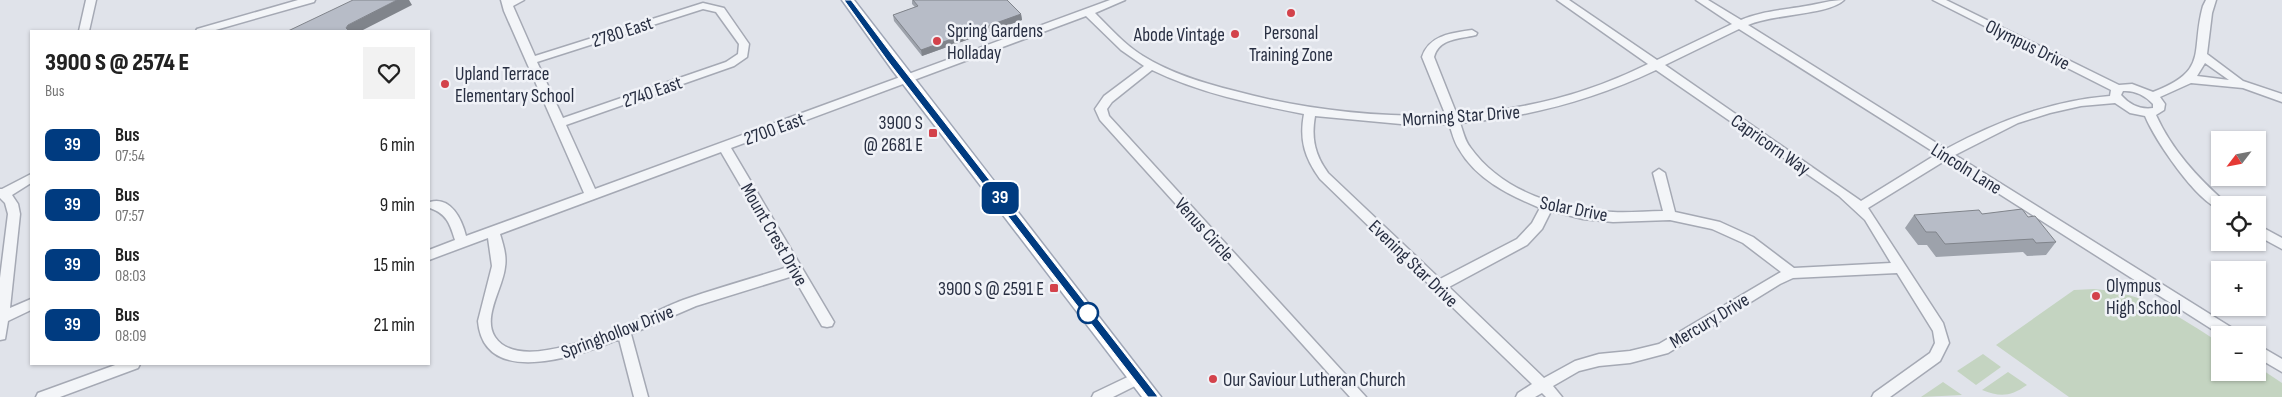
<!DOCTYPE html>
<html lang="en">
<head>
<meta charset="utf-8">
<style>
	body { margin:0; font-family:"Sofia Sans Condensed",sans-serif; background:#f2f2f2; color:#222; height:100vh; display:flex; flex-direction:column; font-size:19px; white-space:nowrap }
	* { box-sizing:border-box; margin:0 }
	p { font-size:16px; color:#767676 }
	.icon { flex:none; width:28px; height:28px; fill:none; stroke:currentColor; stroke-width:2; stroke-linecap:round; stroke-linejoin:round }
	.map { position:relative; flex:1; overflow:hidden }
	.side { position:absolute; left:30px; top:30px; width:400px; height:335px; display:flex; flex-direction:column; background:#fff; border-radius:0px; box-shadow:0 1px 4px #0004 }
	.side>* { flex:none }
	.badge { padding:0 10px; border-radius:8px; font-size:18px; line-height:32px }
	.needle { width:32px; rotate:238deg }
	.buttons { position:absolute; left:2211px; top:131px; display:grid; gap:10px }
	.buttons a { display:grid; place-items:center; width:55px; height:55px; border-radius:0px; background:#fff; box-shadow:0 1px 4px #0004; font-size:25px }
	.map>.badge { position:absolute; translate:-50% -50%; box-shadow:0 0 0 2px #fff }
	.round { display:grid; place-items:center; flex:none; width:52px; height:52px; border-radius:0px; background:#f2f2f2 }
	.head { display:flex; align-items:center; justify-content:space-between; height:85px; padding:0 15px }
	h1 { font-size:24px; font-weight:800; line-height:38px }
	ul { padding:0; list-style:none }
	li { display:flex; align-items:center; gap:15px; height:60px; padding:0 15px }
	li div { flex:1 }
	li b { display:block; font-size:19px }
	li em { font-style:normal }
	li .badge { min-width:55px; font-weight:700; text-align:center }
	.map>svg:first-child { display:block }
	.green { fill:#c4d4c1 }
	.lines { fill:none; stroke-linecap:round; stroke-linejoin:round }
	.minor-casing { stroke:#a5a9b4; stroke-width:3 }
	.major-casing { stroke:#9fa6b6; stroke-width:3 }
	.minor { fill:#f3f5f8; fill-rule:evenodd }
	.major { fill:#fff; fill-rule:evenodd }
	.wall { fill:#9da2ab }
	.shaded-wall { fill:#80848b }
	.building { fill:#b7bcc7; stroke:#80848b }
	.line { fill:#003b80; stroke:#fff }
	.poi-dot { fill:#d3424b; stroke:#f0f2f7; stroke-width:2 }
	.stop-dot { fill:#fff; stroke:#003b80; stroke-width:2.5 }
	.labels { text-anchor:middle; stroke-width:5; stroke-linejoin:round; paint-order:stroke }
	.poi-label { font-size:19px; fill:#282f42; stroke:#f0f2f7; text-anchor:start }
	.street-label { font-size:19px; fill:#282f42; stroke:#f0f2f7 }
</style>
</head>
<body>
<div class="map">
<svg width="2282" height="397" viewBox="0 0 2282 397">
	<rect width="100%" height="100%" fill="#e0e3ea"/>
	<path class="green" d="M2094,289C2145,293 2178,316 2220,343V372H2258V367L2282,383V397H2069L1996,345L2074,290Z
		M1983,354L2001,367L1976,385L1957,371Z
		M2008,372L2027,385C2010,397 2000,397 1982,390Z
		M1943,382L1962,395L1921,397Z"/>
	<g class="lines">
		<defs>
			<path id="minor" d="M86,0H96L89,31H79Z
				M298,0H315L314,2L212,31H196L197,29Z
				M501,0H524L513,6L535,56L703,3L724,8L749,44L747,57L734,66L566,125L595,189L1110,0H1125L1095,13C1110,28 1125,45 1143,56C1170,73 1203,83 1235,91C1305,110 1373,117 1446,116L1422,57C1429,35 1452,33 1472,30L1477,33L1476,35C1460,39 1439,38 1434,57L1457,115C1526,109 1586,95 1648,64L1557,0H1569L1657,60L1732,24L1696,0H1708L1741,20C1762,11 1783,10 1806,6C1819,4 1831,0 1844,0C1829,15 1772,14 1748,25L1946,149C1998,121 2050,101 2110,96L2111,90L1933,0H1946L2119,85L2132,84L2153,92C2210,70 2190,53 2203,6L2206,0H2216L2212,13L2207,54L2243,81L2282,94V102L2243,88L2191,83L2160,97L2165,104L2164,110L2156,115C2172,150 2197,177 2225,202L2227,205H2220V209C2196,201 2155,140 2145,116L2130,113L2115,103L2081,106L2050,113L2018,123L1955,155L2237,331L2239,335H2221L1946,160L1868,208L1943,323L1949,343L1940,361L1890,397H1872L1874,393L1930,353L1935,343L1933,331L1897,273L1793,278L1780,284L1668,353L1630,363L1599,366L1579,371L1553,386L1562,397H1546L1542,393L1535,397H1516L1518,393L1532,384L1320,179C1305,158 1299,141 1304,114C1253,104 1199,93 1152,70L1112,102L1107,109L1109,116L1366,397H1350L1100,120L1095,109L1104,96L1144,66L1121,50L1086,16L731,148L834,322L832,326L827,327L822,326L793,276L696,306L631,334L648,397H634L619,339C581,355 484,390 478,321L492,266L488,238L429,260V250L455,240C450,224 447,214 430,208V202C451,196 462,220 466,236L584,193L504,11ZM703,9L716,12L739,44L738,54L726,62L563,118L537,62ZM1739,29L1937,154L1861,201L1665,65ZM2205,63L2229,80L2197,76ZM1656,70L1839,196L1865,220L1891,263L1794,268L1753,237L1720,222L1675,212L1665,173L1659,169L1653,173L1663,211C1646,211 1629,213 1613,212C1560,210 1502,192 1470,147C1465,141 1463,131 1460,123C1529,117 1593,100 1656,70ZM2123,91C2135,90 2146,96 2153,104V108C2140,110 2129,104 2121,95ZM1315,116L1401,124H1449C1452,132 1454,142 1459,149C1476,179 1509,195 1540,208L1532,223L1517,239L1440,279L1328,173C1315,155 1311,139 1315,116ZM721,152L788,267C753,278 717,288 683,300C648,313 524,381 495,337C482,317 503,288 505,267C507,256 503,244 500,234ZM1551,211L1583,219L1613,222L1670,220L1712,229L1743,243L1781,272L1659,344L1630,351L1599,354L1575,361L1544,378L1449,287L1527,245L1542,229Z
				M31,174V183L12,195L18,204L20,214L10,308L31,299V310L8,321L5,339L0,340V278L8,214L5,203L0,198V189H2Z
				M2258,225L2282,238V249L2258,236Z
				M2258,345L2282,359V372L2258,358Z
				M118,364H140L138,368L60,397H36L38,393Z
				M1138,372L1143,374L1145,378L1143,382L1113,397H1092L1094,393Z"/>
			<path id="major" d="M842,0H854L1161,397H1142L893,71Z"/>
		</defs>
		<use href="#minor" class="minor-casing"/>
		<use href="#major" class="major-casing"/>
		<use href="#minor" class="minor"/>
		<use href="#major" class="major"/>
	</g>
	<path class="wall" d="M912,0H1007L1021,14L1022,20L922,56L894,21L893,15L915,7L912,4Z
		M1982,214L2028,217L2056,242L2046,255L2027,256L2023,252L1936,257L1927,245H1918L1905,228L1914,215Z"/>
	<path class="shaded-wall" d="M397,0H409L412,5L361,31H348L346,28L348,25Z
		M1021,14L1022,20L922,56L921,50Z"/>
	<path class="building" d="M353,0H397L348,25L346,28L349,31H288Z
		M913,0H1007L1021,14L921,50L893,15L918,6Z
		M2022,209L2028,217L2035,216L2056,242L2036,243L2033,239L1945,244L1936,232H1926L1914,215L1979,210L1982,214Z"/>
	<path class="line" d="M844,0H851L893,56L1156,394L1158,397H1148L887,60Z"/>
	<g class="poi-dot">
		<circle cx="1291" cy="13" r="5"/>
		<circle cx="1235" cy="34" r="5"/>
		<circle cx="937" cy="41" r="5"/>
		<circle cx="445" cy="84" r="5"/>
		<rect x="928" y="128" width="10" height="10" rx="2.5"/>
		<rect x="1049" y="283" width="10" height="10" rx="2.5"/>
		<circle cx="2096" cy="296" r="5"/>
		<circle cx="1213" cy="379" r="5"/>
	</g>
	<circle class="stop-dot" cx="1088" cy="313" r="10"/>
	<g class="labels">
		<g class="poi-label">
			<text x="947" y="37">Spring Gardens<tspan x="947" dy="22">Holladay</tspan></text>
			<text x="1291" y="39" text-anchor="middle">Personal<tspan x="1291" dy="22">Training Zone</tspan></text>
			<text x="1225" y="41" text-anchor="end">Abode Vintage</text>
			<text x="455" y="80">Upland Terrace<tspan x="455" dy="22">Elementary School</tspan></text>
			<text x="923" y="129" text-anchor="end">3900 S<tspan x="923" dy="22">@ 2681 E</tspan></text>
			<text x="2106" y="292">Olympus<tspan x="2106" dy="22">High School</tspan></text>
			<text x="1044" y="295" text-anchor="end">3900 S @ 2591 E</text>
			<text x="1223" y="386">Our Saviour Lutheran Church</text>
		</g>
		<g class="street-label">
			<text transform="translate(622 31) rotate(-18)" y="7">2780 East</text>
			<text transform="translate(2028 44) rotate(26)" y="7">Olympus Drive</text>
			<text transform="translate(652 91) rotate(-19)" y="7">2740 East</text>
			<text transform="translate(1461 115) rotate(-4)" y="7">Morning Star Drive</text>
			<text transform="translate(774 128) rotate(-20)" y="7">2700 East</text>
			<text transform="translate(1771 144) rotate(35)" y="7">Capricorn Way</text>
			<text transform="translate(1967 168) rotate(32)" y="7">Lincoln Lane</text>
			<text transform="translate(1574 208) rotate(11)" y="7">Solar Drive</text>
			<text transform="translate(1205 229) rotate(48)" y="7">Venus Circle</text>
			<text transform="translate(775 234) rotate(60)" y="7">Mount Crest Drive</text>
			<text transform="translate(1414 263) rotate(44)" y="7">Evening Star Drive</text>
			<text transform="translate(1709 320) rotate(-31)" y="7">Mercury Drive</text>
			<text transform="translate(617 331) rotate(-21)" y="7">Springhollow Drive</text>
		</g>
	</g>
</svg>
<div class="buttons">
<a><svg class="needle" viewBox="-14 -14 28 28"><path d="M0-13l5 13h-10z" fill="#e53935"/><path d="M0 13l5-13h-10z" fill="#767676"/></svg></a>
<a><svg class="icon" aria-label="locate" viewBox="0 0 24 24"><circle cx="12" cy="12" r="6"/><path d="M12 2v4M12 18v4M2 12h4M18 12h4"/></svg></a>
<a>+</a>
<a>−</a>
</div>
<b class="badge" style="left:1000px;top:198px;background:#003b80;color:#fff">39</b>
<section class="side">
<div class="head"><div><h1>3900 S @ 2574 E</h1><p>Bus</p></div><a class="round"><svg class="icon" aria-label="heart" viewBox="0 0 24 24"><path d="M12 20l-8-8c-3-5 5-10 8-4 3-6 11-1 8 4z"/></svg></a></div>
<ul>
<li><span class="badge" style="background:#003b80;color:#fff">39</span><div><b>Bus</b><p>07:54</p></div><em>6 min</em></li>
<li><span class="badge" style="background:#003b80;color:#fff">39</span><div><b>Bus</b><p>07:57</p></div><em>9 min</em></li>
<li><span class="badge" style="background:#003b80;color:#fff">39</span><div><b>Bus</b><p>08:03</p></div><em>15 min</em></li>
<li><span class="badge" style="background:#003b80;color:#fff">39</span><div><b>Bus</b><p>08:09</p></div><em>21 min</em></li>
</ul>
</section>
</div>
</body>
</html>
